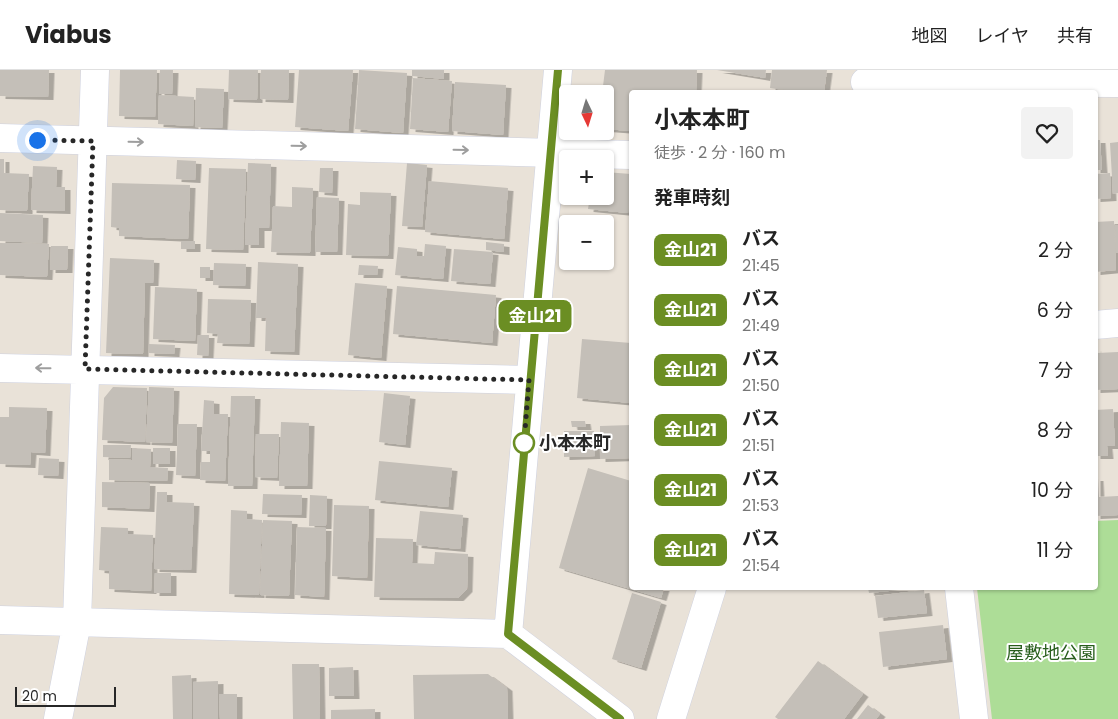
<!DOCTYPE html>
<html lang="ja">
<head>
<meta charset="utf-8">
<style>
	body { margin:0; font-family:Poppins,"Noto Sans JP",sans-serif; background:#f2f2f2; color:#222; height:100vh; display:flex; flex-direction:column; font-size:19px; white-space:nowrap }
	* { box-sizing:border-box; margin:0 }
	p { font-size:16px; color:#767676 }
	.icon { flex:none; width:28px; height:28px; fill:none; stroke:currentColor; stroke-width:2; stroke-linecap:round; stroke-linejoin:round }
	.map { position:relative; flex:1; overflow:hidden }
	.sheet { position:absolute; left:629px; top:20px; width:469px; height:500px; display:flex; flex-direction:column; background:#fff; border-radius:5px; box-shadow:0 1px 4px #0004 }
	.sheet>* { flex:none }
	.badge { padding:0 10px; border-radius:8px; font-size:18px; line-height:32px }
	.needle { width:32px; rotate:176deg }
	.buttons { position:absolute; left:559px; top:15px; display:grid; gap:10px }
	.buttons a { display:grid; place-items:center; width:55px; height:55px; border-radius:5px; background:#fff; box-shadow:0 1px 4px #0004; font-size:25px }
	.scale { position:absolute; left:15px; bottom:12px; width:101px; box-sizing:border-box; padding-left:5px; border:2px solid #272727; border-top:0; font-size:14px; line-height:18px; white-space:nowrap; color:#272727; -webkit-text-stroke:4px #fff; paint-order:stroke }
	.you { position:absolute; width:25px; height:25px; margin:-12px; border:4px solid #fff; border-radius:50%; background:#1a73e8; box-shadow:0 0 0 8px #1a73e833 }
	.map>.badge { position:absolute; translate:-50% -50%; box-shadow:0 0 0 2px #fff }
	h2 { padding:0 25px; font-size:19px; line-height:45px }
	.round { display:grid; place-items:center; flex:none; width:52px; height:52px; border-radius:5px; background:#f2f2f2 }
	.head { display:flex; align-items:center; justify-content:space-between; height:85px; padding:0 25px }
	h1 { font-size:24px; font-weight:700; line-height:38px }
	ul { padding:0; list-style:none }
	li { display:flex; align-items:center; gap:15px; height:60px; padding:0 25px }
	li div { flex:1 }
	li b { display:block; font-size:19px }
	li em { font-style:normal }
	li .badge { min-width:55px; font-weight:700; text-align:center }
	header { display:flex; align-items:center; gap:30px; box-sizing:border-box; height:70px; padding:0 25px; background:#fff; border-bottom:1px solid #e0e0e0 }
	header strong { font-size:24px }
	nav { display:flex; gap:28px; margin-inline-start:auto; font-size:18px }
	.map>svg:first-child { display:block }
	.green { fill:#addd97 }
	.building { fill:#c4bfb8; filter:url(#shadow) }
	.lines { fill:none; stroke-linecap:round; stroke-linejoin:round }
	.minor-casing { stroke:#ced1df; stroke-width:29 }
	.minor { stroke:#fff; stroke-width:28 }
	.oneway { stroke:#9e9e9e }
	.line-casing { stroke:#fff; stroke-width:11 }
	.line { stroke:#6b8e23; stroke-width:8 }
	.walk { stroke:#272727; stroke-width:5; stroke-dasharray:0 9 }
	.stop-dot { fill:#fff; stroke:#6b8e23; stroke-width:2.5 }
	.labels { text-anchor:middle; stroke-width:4; stroke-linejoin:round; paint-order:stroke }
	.stop-label { font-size:18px; font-weight:bold; fill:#272727; stroke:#fff; text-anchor:start }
	.park-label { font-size:18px; fill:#285e1c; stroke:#fff }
</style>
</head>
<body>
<header>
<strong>Viabus</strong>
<nav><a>地図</a><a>レイヤ</a><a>共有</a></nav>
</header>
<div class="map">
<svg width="1118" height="649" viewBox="0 0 1118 649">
	<defs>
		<filter id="shadow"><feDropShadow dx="5.5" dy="3" stdDeviation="0" flood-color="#0004"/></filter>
	</defs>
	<rect width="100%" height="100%" fill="#e9e2d8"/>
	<path class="green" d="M1118,450V649H992L977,518H1095V451Z"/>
	<path class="building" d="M0,0H49L48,27L0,26Z
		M120,0H157L155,47L119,46Z
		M160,0H173L172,24H159Z
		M229,0H258L257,30L228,29Z
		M261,0H289L288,30L260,29Z
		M299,0H353L348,61L295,57Z
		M359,0L407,3L403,63L355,59Z
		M412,0H444V9L412,6Z
		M605,0H697L696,22H631V61L605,59V24H602Z
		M717,0H766L765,8Z
		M772,0H827L824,22H799L770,18Z
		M413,8L452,11L448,62L410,59Z
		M455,12L506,15L503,65L452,61Z
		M196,18L224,19L222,58L195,57Z
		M159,25L194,27L193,56L158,54Z
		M1095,70H1100L1102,100H1095Z
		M1118,72V123L1113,124L1110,73Z
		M0,89H4V103L29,104L27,141L0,140Z
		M177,90L196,91L195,110L176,109Z
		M248,93L271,94L269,158H259V175H245Z
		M407,93L427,95L422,157L402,156Z
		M33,96L57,97L56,117H65V141L31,140Z
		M209,98L246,99L243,180L206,179Z
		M320,98H333L332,123L319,122Z
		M605,102L631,104L628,143L588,139L590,126H605Z
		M1110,103L1111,128L1095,129V104Z
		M429,111L508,118L504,169L425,162Z
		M112,113L190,115L188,169L119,166V158L111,157Z
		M292,117L313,118L310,183L271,182L273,136L292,137Z
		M360,122L391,123L388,186L346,185L348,134L360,135Z
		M317,127L339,128L337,182H315Z
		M0,143L43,145L42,173L0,171Z
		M1114,151L1116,200L1095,202V152Z
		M1115,155H1118V183H1116Z
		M181,171H195V179H181Z
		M486,172L504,174V182L486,180Z
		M0,173L49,174L47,207L0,205Z
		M425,174L446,176L443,209L395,205L398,177L417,179V186H424Z
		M51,176H68L67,200H50Z
		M454,179L493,182L490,214L451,211Z
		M110,188L154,190L153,213H145L143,284L106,283Z
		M258,192L298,194L294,282L265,281L266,248H256Z
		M214,193L246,194L245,216L213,215Z
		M359,195L378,196L377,205H358Z
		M200,197H210V208H200Z
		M355,213L387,216L381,288L348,285Z
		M397,216L496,225L492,273L393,264Z
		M155,217L197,219L195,271L153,269Z
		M208,229L251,230L249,274L217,273L218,264L207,263Z
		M198,265H209L208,286L197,285Z
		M582,269L631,273V333L577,328Z
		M149,274L175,275L174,284L149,283Z
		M1095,278L1097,283L1118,282V319L1095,320Z
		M113,317L147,318L145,372L102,370L104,328Z
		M149,317L174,318L172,373L146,372Z
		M384,323L410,326L405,375L379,372Z
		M231,326H255L252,416H228Z
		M204,330L214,331V344H228L225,411L200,410L201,392H210V381H201Z
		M9,337L47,338L45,383L31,382L30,395L0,394V347H9Z
		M1113,339L1115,376H1107L1108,386H1095V340Z
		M571,351H585L586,357H572Z
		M281,352L309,353L307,416H279Z
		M178,354H197L195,406L176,405Z
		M631,355V388L600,389V356Z
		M564,361H594L595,386L564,387Z
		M256,364H279L277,408L255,407Z
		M103,375H131L130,388L103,387Z
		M132,378L151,379L150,397L168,398L167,411L109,410V389L132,390Z
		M153,378H170V394H153Z
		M39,388L59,389L58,406L38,405Z
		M379,391L452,398L448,437L375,430Z
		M588,398L631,411V518H664L661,528L559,498Z
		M1095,408H1098L1099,427L1118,426V445L1095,446Z
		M102,412L150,413L149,439L102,437Z
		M157,422H167V432L194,433L191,500L154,499Z
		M263,424L302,425L301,445L262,444Z
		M310,425L327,426L326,456H309Z
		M334,435L369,436L367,508L332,506Z
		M231,440L247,441V449L262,450L259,525L229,524Z
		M420,441L463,445L460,479L416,475Z
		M263,450L292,451L289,526L260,525Z
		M101,457L128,458V464L153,465L151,521L109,519V501L99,500Z
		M297,457L326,458L324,527L295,525Z
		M376,468L413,469L412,493L434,494L435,482L468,484L467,519L458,528L374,527Z
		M155,503H171V523H154Z
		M868,518H909V519L869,523Z
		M924,520L927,543L878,548L875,526Z
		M632,523L661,532L641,598L612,589Z
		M943,555L947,589L883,597L879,562Z
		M818,591L863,624L844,649H778L775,647Z
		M292,594H319L320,649H293Z
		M353,597L354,626H329V598Z
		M488,604L507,618L508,649H414L413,605Z
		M191,605L192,649H173L172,606Z
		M218,611V649H193V612Z
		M219,624H237V649H220Z
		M868,635L880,644L876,649H857Z
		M375,639V649H331V640Z"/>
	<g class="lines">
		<defs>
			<path id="minor" d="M558,0L508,564L620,649
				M865,12L1118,13
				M0,68L631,85
				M1095,255L1118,253
				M0,298L529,310
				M959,518L974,649
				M0,550L508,564
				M58,649L77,552L95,0
				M671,649L712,518"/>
		</defs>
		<use href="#minor" class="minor-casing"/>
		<use href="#minor" class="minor"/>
	</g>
	<defs><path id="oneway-shaft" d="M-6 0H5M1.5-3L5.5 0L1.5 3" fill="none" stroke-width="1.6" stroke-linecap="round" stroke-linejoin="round" transform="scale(1.25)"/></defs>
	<g class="oneway">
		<use href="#oneway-shaft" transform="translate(136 72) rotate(1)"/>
		<use href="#oneway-shaft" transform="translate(299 76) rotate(1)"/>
		<use href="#oneway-shaft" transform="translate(461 80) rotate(1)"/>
		<use href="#oneway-shaft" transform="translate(43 298) rotate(-179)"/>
	</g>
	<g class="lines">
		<defs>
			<path id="line" d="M558,0L508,564L620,649"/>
		</defs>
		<use href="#line" class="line-casing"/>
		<use href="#line" class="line"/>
		<path class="walk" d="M37,70L93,71L85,299L529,310L524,373"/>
	</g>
	<circle class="stop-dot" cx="524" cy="373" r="10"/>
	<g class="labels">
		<g class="stop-label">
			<text x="539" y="379">小本本町</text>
		</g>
		<g class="park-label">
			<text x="1051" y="589">屋敷地公園</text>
		</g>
	</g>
</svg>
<div class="buttons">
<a><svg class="needle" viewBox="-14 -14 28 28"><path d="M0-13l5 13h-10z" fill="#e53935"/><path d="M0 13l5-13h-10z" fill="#767676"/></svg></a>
<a>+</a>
<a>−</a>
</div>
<div class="scale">20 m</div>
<div class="you" style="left:37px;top:70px"></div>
<b class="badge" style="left:535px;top:246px;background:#6b8e23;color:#fff">金山21</b>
<section class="sheet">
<div class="head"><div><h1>小本本町</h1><p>徒歩 · 2 分 · 160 m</p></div><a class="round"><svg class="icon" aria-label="heart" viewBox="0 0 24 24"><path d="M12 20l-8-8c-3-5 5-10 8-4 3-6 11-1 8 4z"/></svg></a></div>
<h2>発車時刻</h2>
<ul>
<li><span class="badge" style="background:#6b8e23;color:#fff">金山21</span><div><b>バス</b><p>21:45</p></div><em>2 分</em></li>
<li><span class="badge" style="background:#6b8e23;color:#fff">金山21</span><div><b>バス</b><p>21:49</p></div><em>6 分</em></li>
<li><span class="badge" style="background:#6b8e23;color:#fff">金山21</span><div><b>バス</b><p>21:50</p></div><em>7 分</em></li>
<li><span class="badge" style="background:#6b8e23;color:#fff">金山21</span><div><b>バス</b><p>21:51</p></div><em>8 分</em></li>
<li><span class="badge" style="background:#6b8e23;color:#fff">金山21</span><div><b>バス</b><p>21:53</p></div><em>10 分</em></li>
<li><span class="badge" style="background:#6b8e23;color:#fff">金山21</span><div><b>バス</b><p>21:54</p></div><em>11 分</em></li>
</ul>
</section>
</div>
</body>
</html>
